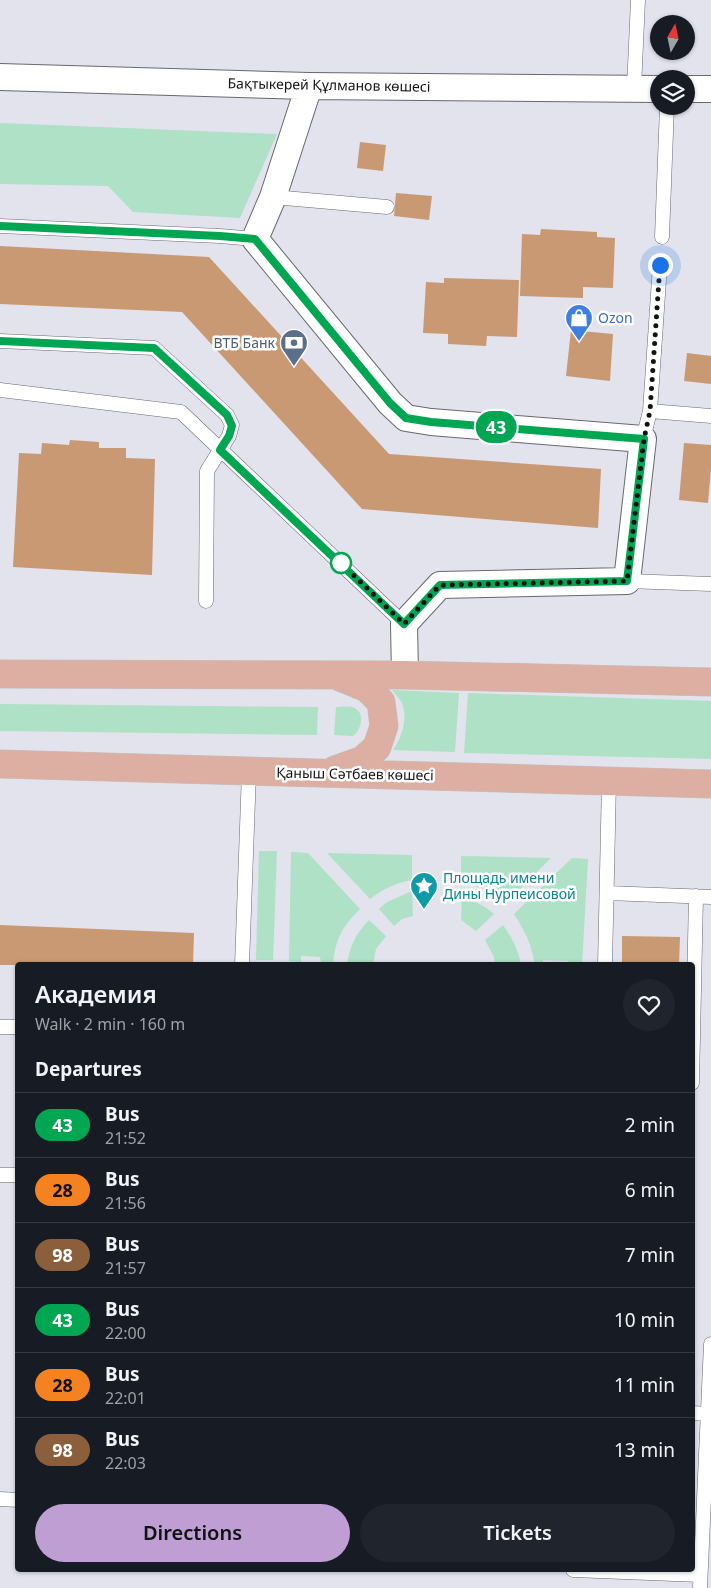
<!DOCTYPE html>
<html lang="en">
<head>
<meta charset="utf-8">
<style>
	body { margin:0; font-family:"Noto Sans",sans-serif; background:#20242c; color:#f1f3f6; height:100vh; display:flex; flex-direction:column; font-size:19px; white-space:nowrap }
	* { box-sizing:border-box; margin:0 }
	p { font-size:16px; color:#9ea1a6 }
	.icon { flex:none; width:28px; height:28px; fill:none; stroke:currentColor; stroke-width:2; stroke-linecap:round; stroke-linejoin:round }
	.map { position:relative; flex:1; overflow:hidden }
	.side { position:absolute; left:15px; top:962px; width:680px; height:610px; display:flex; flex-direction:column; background:#171b24; border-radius:5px; box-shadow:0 1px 4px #0004 }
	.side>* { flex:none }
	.badge { padding:0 10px; border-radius:16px; font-size:18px; line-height:32px }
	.needle { width:32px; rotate:9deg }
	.tools { position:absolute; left:650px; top:15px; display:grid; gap:10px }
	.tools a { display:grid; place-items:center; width:45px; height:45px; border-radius:50%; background:#171b24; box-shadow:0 1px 4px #0004; font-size:25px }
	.you { position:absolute; width:25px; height:25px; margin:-12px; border:4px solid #fff; border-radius:50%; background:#1a73e8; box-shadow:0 0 0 8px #1a73e833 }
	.map>.badge { position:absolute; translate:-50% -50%; box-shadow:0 0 0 2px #fff }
	h2 { padding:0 20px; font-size:19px; line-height:45px }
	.round { display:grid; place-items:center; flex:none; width:52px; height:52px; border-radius:26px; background:#20242c }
	.head { display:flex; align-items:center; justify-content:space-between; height:85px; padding:0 20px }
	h1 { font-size:24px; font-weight:600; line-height:38px }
	.action { display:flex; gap:10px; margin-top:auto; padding:10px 20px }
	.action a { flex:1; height:58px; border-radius:30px; background:#be9ed3; color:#111; font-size:20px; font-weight:600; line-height:58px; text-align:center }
	.action a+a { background:#20242c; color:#f1f3f6 }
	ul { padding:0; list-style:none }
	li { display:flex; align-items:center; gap:15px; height:65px; padding:0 20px; border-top:1px solid #363941 }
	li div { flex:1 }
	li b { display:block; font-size:19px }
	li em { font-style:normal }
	li .badge { min-width:55px; font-weight:700; text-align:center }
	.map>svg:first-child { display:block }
	.green { fill:#aee1c6 }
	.building { fill:#c99973 }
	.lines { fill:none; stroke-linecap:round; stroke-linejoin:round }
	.lane-casing { stroke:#686871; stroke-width:15 }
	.street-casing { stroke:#686871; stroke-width:28 }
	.primary-casing { stroke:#c2c2c2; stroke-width:29 }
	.lane { stroke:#fff; stroke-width:14 }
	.street { stroke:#fff; stroke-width:26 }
	.primary { stroke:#ddafa3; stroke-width:28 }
	.line-casing { stroke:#fff; stroke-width:11 }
	.line { stroke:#00a651; stroke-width:8 }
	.walk { stroke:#131316; stroke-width:5; stroke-dasharray:0 9 }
	.stop-dot { fill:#fff; stroke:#00a651; stroke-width:2.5 }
	.labels { text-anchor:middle; stroke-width:5; stroke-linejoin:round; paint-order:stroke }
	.street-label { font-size:14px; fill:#131316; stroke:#fff }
	.shop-label { font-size:14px; fill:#366cbe; stroke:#fff; text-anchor:start }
	.service-label { font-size:14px; fill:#4e5e75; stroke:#fff; text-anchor:end }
	.culture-label { font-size:14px; fill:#0d838f; stroke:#fff; text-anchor:start }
</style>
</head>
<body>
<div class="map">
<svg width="711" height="1588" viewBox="0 0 711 1588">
	<rect width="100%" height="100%" fill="#e2e3ec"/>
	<path class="green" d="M0,123L277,134L240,218L133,212L108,186L0,184Z
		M392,690L459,693L455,752L393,750C402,737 408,719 402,703C400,699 395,694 392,690Z
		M468,693L711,701V759L464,753Z
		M0,704L318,707L317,735L0,731Z
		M336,707C340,707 347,706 352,707C366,711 362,729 353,736L334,735Z
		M259,851H277L273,960H256Z
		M291,852L308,853L360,909C342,927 336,938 333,963H321L320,957L301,956V962L289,961Z
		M327,853L412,855V880C395,883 383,889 370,899Z
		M461,856L551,858L505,904C491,891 481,886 461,883Z
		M572,858L588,859L582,965H568V961L543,960V965H535C531,943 526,933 514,914Z
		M412,891L413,916L402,919L394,926L379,909L387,902Z
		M462,898C475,901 484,905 494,914L476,931L461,920Z
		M369,920L386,936L376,949L373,965L347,964C351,944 355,935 369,920Z
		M503,925C512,938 518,949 521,965H495L494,957L485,940Z"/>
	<path class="building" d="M360,142L386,145L383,171L357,168Z
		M396,193L432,196L429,220L394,216Z
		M541,229L597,232V237L615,238L613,288L583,287V298L520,296L522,234L540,235Z
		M0,246L209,257L389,454L601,469L598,528L362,509L182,312L0,304Z
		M444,278L519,280L517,337L487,336L486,346L448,344V334L423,333L426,282L444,283Z
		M571,330L613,334L610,381L566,376Z
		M687,353L711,356V384L684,381Z
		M70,440L99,442V448H126V458L155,459L152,575L13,567L19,453L41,454L42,443L69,445Z
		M684,443L711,445V468L708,503L679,500Z
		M0,925L194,933L193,965H0Z
		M622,936L680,937L679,965H622Z"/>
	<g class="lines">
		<defs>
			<path id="lane" d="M634,88L638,0
				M273,197L387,207
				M0,226L220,236L255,239
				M662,237L667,106
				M0,341L154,348L227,415L232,425L229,436L207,471L206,601
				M0,390L181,412L404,624
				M650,411L711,416
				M643,439L650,411L660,265
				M627,581L711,584
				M607,893L711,897
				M242,965L249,772
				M605,965L609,781
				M0,1027H18
				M692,1083L696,896
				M0,1175H18
				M692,1413L707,1414
				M0,1499L18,1500
				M573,1570L700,1575
				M700,1588L711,1344"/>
			<path id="street" d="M0,77L309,86L659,89
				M309,86L273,197L255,239L390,403L406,418L431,422L643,439L627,581L440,585L404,624L405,675
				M686,89H711"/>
			<path id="primary" d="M0,674L405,675L711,682
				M0,764L711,784
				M335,770L363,760L377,747L384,726L381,702L367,688L340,677"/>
		</defs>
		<use href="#lane" class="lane-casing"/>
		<use href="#street" class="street-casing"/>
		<use href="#primary" class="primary-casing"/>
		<use href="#lane" class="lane"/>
		<use href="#street" class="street"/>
		<use href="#primary" class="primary"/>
	</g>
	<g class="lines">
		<defs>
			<path id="line" d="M0,226L220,236L255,239L390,403L406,418L431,422L644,439L627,581L440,585L404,624L220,450L229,436L232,426L227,415L154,348L0,341"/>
		</defs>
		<use href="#line" class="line-casing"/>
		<use href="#line" class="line"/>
		<path class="walk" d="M341,563L404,624L440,585L627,581L644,439L650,411L660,265"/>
	</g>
	<defs>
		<symbol id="shop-pin" viewBox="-11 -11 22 30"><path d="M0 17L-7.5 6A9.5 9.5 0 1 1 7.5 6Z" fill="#3f7fe0" stroke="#fff"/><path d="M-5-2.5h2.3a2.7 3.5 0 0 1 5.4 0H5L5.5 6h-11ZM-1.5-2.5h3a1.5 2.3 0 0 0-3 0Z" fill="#fff"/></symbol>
		<symbol id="bank-pin" viewBox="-11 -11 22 30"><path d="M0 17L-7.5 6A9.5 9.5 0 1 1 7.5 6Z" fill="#5c6f8a" stroke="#fff"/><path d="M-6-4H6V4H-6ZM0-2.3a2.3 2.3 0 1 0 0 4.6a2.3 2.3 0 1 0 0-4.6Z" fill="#fff"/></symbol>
		<symbol id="sight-pin" viewBox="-11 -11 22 30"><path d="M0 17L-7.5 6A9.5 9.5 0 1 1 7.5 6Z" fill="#0f9aa8" stroke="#fff"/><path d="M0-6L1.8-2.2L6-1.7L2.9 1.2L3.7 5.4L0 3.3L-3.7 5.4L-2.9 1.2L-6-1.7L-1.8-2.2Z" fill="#fff"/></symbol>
	</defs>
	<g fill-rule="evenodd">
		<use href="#shop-pin" x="563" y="302" width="32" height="43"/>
		<use href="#bank-pin" x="278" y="327" width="32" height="43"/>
		<use href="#sight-pin" x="408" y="870" width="32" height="43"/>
	</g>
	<circle class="stop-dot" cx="341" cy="563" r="10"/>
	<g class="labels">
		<g class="street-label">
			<text transform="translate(329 85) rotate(1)" y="5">Бақтыкерей Құлманов көшесі</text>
			<text transform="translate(355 774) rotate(1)" y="5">Қаныш Сәтбаев көшесі</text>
		</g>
		<g class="shop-label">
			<text x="598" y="323">Ozon</text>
		</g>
		<g class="service-label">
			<text x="275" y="348">ВТБ Банк</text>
		</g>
		<g class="culture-label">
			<text x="443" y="883">Площадь имени<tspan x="443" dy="16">Дины Нурпеисовой</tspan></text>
		</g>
	</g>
</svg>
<div class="tools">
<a><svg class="needle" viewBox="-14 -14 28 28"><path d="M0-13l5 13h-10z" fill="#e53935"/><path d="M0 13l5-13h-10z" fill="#9ea1a6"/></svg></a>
<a><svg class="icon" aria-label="layers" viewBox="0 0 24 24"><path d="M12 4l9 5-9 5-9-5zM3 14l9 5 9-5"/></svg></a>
</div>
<div class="you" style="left:660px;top:265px"></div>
<b class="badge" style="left:496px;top:427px;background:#00a651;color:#fff">43</b>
<section class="side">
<div class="head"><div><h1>Академия</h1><p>Walk · 2 min · 160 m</p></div><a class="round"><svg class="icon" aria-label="heart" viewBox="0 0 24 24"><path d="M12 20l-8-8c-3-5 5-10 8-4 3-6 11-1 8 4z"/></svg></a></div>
<h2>Departures</h2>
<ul>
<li><span class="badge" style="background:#00a651;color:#fff">43</span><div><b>Bus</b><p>21:52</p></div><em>2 min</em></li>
<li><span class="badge" style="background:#f58220;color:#111">28</span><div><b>Bus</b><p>21:56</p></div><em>6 min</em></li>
<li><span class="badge" style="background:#8b5e3c;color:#fff">98</span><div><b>Bus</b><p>21:57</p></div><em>7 min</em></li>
<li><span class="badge" style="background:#00a651;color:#fff">43</span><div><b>Bus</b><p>22:00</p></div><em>10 min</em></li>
<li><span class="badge" style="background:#f58220;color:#111">28</span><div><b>Bus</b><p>22:01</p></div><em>11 min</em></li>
<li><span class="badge" style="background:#8b5e3c;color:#fff">98</span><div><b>Bus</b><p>22:03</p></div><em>13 min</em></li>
</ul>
<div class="action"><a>Directions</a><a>Tickets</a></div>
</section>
</div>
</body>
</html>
